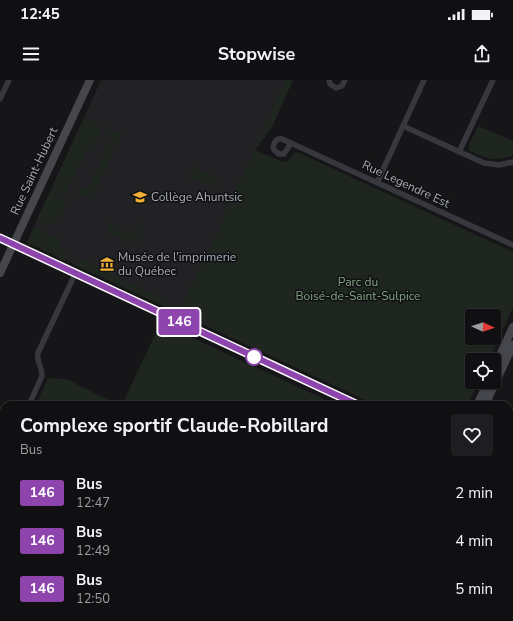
<!DOCTYPE html>
<html lang="fr">
<head>
<meta charset="utf-8">
<style>
	body { margin:0; font-family:"Nunito Sans",sans-serif; background:#1e1e20; color:#f1f3f6; height:100vh; display:flex; flex-direction:column; font-size:15px; white-space:nowrap }
	* { box-sizing:border-box; margin:0 }
	p { font-size:13px; color:#9c9d9f }
	.icon { flex:none; width:22px; height:22px; fill:none; stroke:currentColor; stroke-width:2; stroke-linecap:round; stroke-linejoin:round }
	.map { position:relative; flex:1; overflow:hidden }
	.side { position:absolute; left:0px; top:321px; width:513px; height:220px; display:flex; flex-direction:column; background:#101012; border-radius:12px 12px 0 0; box-shadow:0 1px 3px #0004,0 0 0 1px #303032 }
	.side>* { flex:none }
	.badge { padding:0 8px; border-radius:3px; font-size:14px; line-height:26px }
	.needle { width:26px; rotate:93deg }
	.buttons { position:absolute; left:465px; top:229px; display:grid; gap:8px }
	.buttons a { display:grid; place-items:center; width:36px; height:36px; border-radius:4px; background:#101012; box-shadow:0 1px 3px #0004,0 0 0 1px #303032; font-size:20px }
	.map>.badge { position:absolute; translate:-50% -50%; box-shadow:0 0 0 2px #fff }
	.round { display:grid; place-items:center; flex:none; width:42px; height:42px; border-radius:4px; background:#1e1e20 }
	.overview { display:flex; align-items:center; justify-content:space-between; height:68px; padding:0 20px }
	h1 { font-size:19px; font-weight:700; line-height:30px }
	ul { padding:0; list-style:none }
	li { display:flex; align-items:center; gap:12px; height:48px; padding:0 20px }
	li div { flex:1 }
	li b { display:block; font-size:15px }
	li em { font-style:normal }
	li .badge { min-width:44px; font-weight:700; text-align:center }
	.status { display:flex; justify-content:space-between; align-items:center; height:28px; padding:0 20px; background:#101012; direction:ltr }
	.status svg { height:11px; fill:currentColor }
	header { display:flex; justify-content:space-between; align-items:center; height:52px; padding:0 20px; background:#101012; font-size:18px; font-weight:700 }
	.map>svg:first-child { display:block }
	.built { fill:#222225 }
	.green { fill:#1e261f; fill-rule:evenodd }
	.lines { fill:none; stroke-linecap:round; stroke-linejoin:round }
	.minor { stroke:#37383d; stroke-width:5.5 }
	.secondary { stroke:#45474d; stroke-width:8 }
	.line-casing { stroke:#fff; stroke-width:9 }
	.line { stroke:#8e44ad; stroke-width:6 }
	.stop-dot { fill:#fff; stroke:#8e44ad; stroke-width:2 }
	.labels { text-anchor:middle; stroke-width:3; stroke-linejoin:round; paint-order:stroke }
	.street-label { font-size:12px; fill:#a8adb8; stroke:#111113 }
	.poi-label { font-size:12px; fill:#a8adb8; stroke:#111113; text-anchor:start }
	.park-label { font-size:12px; fill:#7fa381; stroke:#111113 }
</style>
</head>
<body>
<div class="status"><b>12:45</b><svg viewBox="0 0 49 12"><path d="M0 12V9h3v3zM5 12V6h3v6zM10 12V3h3v9zM15 12V0h3v12zM26 1h20v11H26zM47 4h2v5h-2z"/></svg></div>
<header><svg class="icon" aria-label="menu" viewBox="0 0 24 24"><path d="M4 6h16M4 12h16M4 18h16"/></svg>Stopwise<svg class="icon" aria-label="share" viewBox="0 0 24 24"><path d="M12 15V3M7 8l5-5 5 5M5 13v7h14v-7"/></svg></header>
<div class="map">
<svg width="513" height="541" viewBox="0 0 513 541">
	<rect width="100%" height="100%" fill="#161618"/>
	<path class="built" d="M101,0H293L272,47L255,70L181,234L27,162Z
		M4,526V537H112L116,541H0V528Z"/>
	<path class="green" d="M287,0H293L272,47L268,52L263,50Z
		M84,38L100,45L101,48L91,71L86,69L66,113L69,117L51,109Z
		M478,46L513,61V75C497,83 485,78 470,71L468,67Z
		M107,47L121,54L104,90L98,86L112,55L106,52Z
		M262,52L266,54L255,70L284,82L288,81C291,77 293,71 299,73L513,172V227L489,280H472V302H478L468,325H376L176,232C188,224 186,211 195,201ZM472,236H494V258H472Z
		M97,87L104,92L91,119L79,113L80,111L78,112L89,105Z
		M194,87L217,98V99L220,100L216,105L212,106L190,96Z
		M50,111L68,120C62,134 55,150 36,142Z
		M140,138L144,146L136,163L123,159L106,151L110,143L116,146L115,149L118,150L120,148L137,155L141,147L140,143L138,142Z
		M34,146L38,148V150L61,159L60,161L62,162L60,166L62,168L60,170L69,174L65,181L52,174L51,170V174L41,169L40,165H38L37,168L27,163Z
		M76,180L80,181L81,180L104,189L101,197L74,185Z
		M107,190L122,197L121,199L124,201L122,207L103,198Z
		M126,202L167,220L164,226L124,208Z
		M156,241L322,318L325,322L332,325H122L159,246V244Z
		M48,298L66,299L119,325H36Z
		M0,367L4,369V502L0,500Z
		M509,417L513,419V541H396L395,537H509Z
		M33,537H95L99,541H33L31,539Z
		M112,537H367L365,541H116Z"/>
	<g class="lines">
		<path class="minor" d="M329,0L330,4L336,8L342,6L345,0
			M0,19L9,0
			M403,46L484,83L499,85L513,82
			M291,63L284,74H279L274,70C272,64 276,58 282,59L513,165
			M459,72L493,0
			M377,103L424,0
			M0,158L358,325
			M29,325L42,296C43,288 36,282 38,273L75,194
			M0,360L4,362
			M509,408L513,411"/>
		<path class="secondary" d="M0,193L90,0
			M494,288L513,247
			M477,325L488,302
			M485,325L513,265
			M377,541L378,537
			M385,541L387,537"/>
	</g>
	<g class="lines">
		<defs>
			<path id="line" d="M0,158L358,325"/>
		</defs>
		<use href="#line" class="line-casing"/>
		<use href="#line" class="line"/>
	</g>
	<defs>
		<symbol id="university-bare" viewBox="-9 -9 18 18"><path d="M0-5L7-2L0 1L-7-2ZM-4 1L0 2.5L4 1V4Q0 6-4 4Z" fill="#f2b134" stroke="#111113" stroke-width="2.5" paint-order="stroke"/></symbol>
		<symbol id="museum-bare" viewBox="-9 -9 18 18"><path d="M0-6L6-3V-2H-6V-3ZM-5-1h2V3h-2ZM-1-1h2V3h-2ZM3-1h2V3H3ZM-6 4H6V6H-6Z" fill="#f2b134" stroke="#111113" stroke-width="2.5" paint-order="stroke"/></symbol>
	</defs>
	<g fill-rule="evenodd">
		<use href="#university-bare" x="130" y="107" width="20" height="20"/>
		<use href="#museum-bare" x="97" y="174" width="20" height="20"/>
	</g>
	<circle class="stop-dot" cx="254" cy="277" r="8"/>
	<g class="labels">
		<g class="street-label">
			<text transform="translate(34 91) rotate(-65)" y="4">Rue Saint-Hubert</text>
			<text transform="translate(406 104) rotate(25)" y="4">Rue Legendre Est</text>
		</g>
		<g class="poi-label">
			<text x="151" y="121">Collège Ahuntsic</text>
			<text x="118" y="181">Musée de l'imprimerie<tspan x="118" dy="14">du Québec</tspan></text>
		</g>
		<g class="park-label">
			<text x="358" y="206">Parc du<tspan x="358" dy="14">Boisé-de-Saint-Sulpice</tspan></text>
		</g>
	</g>
</svg>
<div class="buttons">
<a><svg class="needle" viewBox="-14 -14 28 28"><path d="M0-13l5 13h-10z" fill="#e53935"/><path d="M0 13l5-13h-10z" fill="#9c9d9f"/></svg></a>
<a><svg class="icon" aria-label="locate" viewBox="0 0 24 24"><circle cx="12" cy="12" r="6"/><path d="M12 2v4M12 18v4M2 12h4M18 12h4"/></svg></a>
</div>
<b class="badge" style="left:179px;top:242px;background:#8e44ad;color:#fff">146</b>
<section class="side">
<div class="overview"><div><h1>Complexe sportif Claude-Robillard</h1><p>Bus</p></div><a class="round"><svg class="icon" aria-label="heart" viewBox="0 0 24 24"><path d="M12 20l-8-8c-3-5 5-10 8-4 3-6 11-1 8 4z"/></svg></a></div>
<ul>
<li><span class="badge" style="background:#8e44ad;color:#fff">146</span><div><b>Bus</b><p>12:47</p></div><em>2 min</em></li>
<li><span class="badge" style="background:#8e44ad;color:#fff">146</span><div><b>Bus</b><p>12:49</p></div><em>4 min</em></li>
<li><span class="badge" style="background:#8e44ad;color:#fff">146</span><div><b>Bus</b><p>12:50</p></div><em>5 min</em></li>
</ul>
</section>
</div>
</body>
</html>
